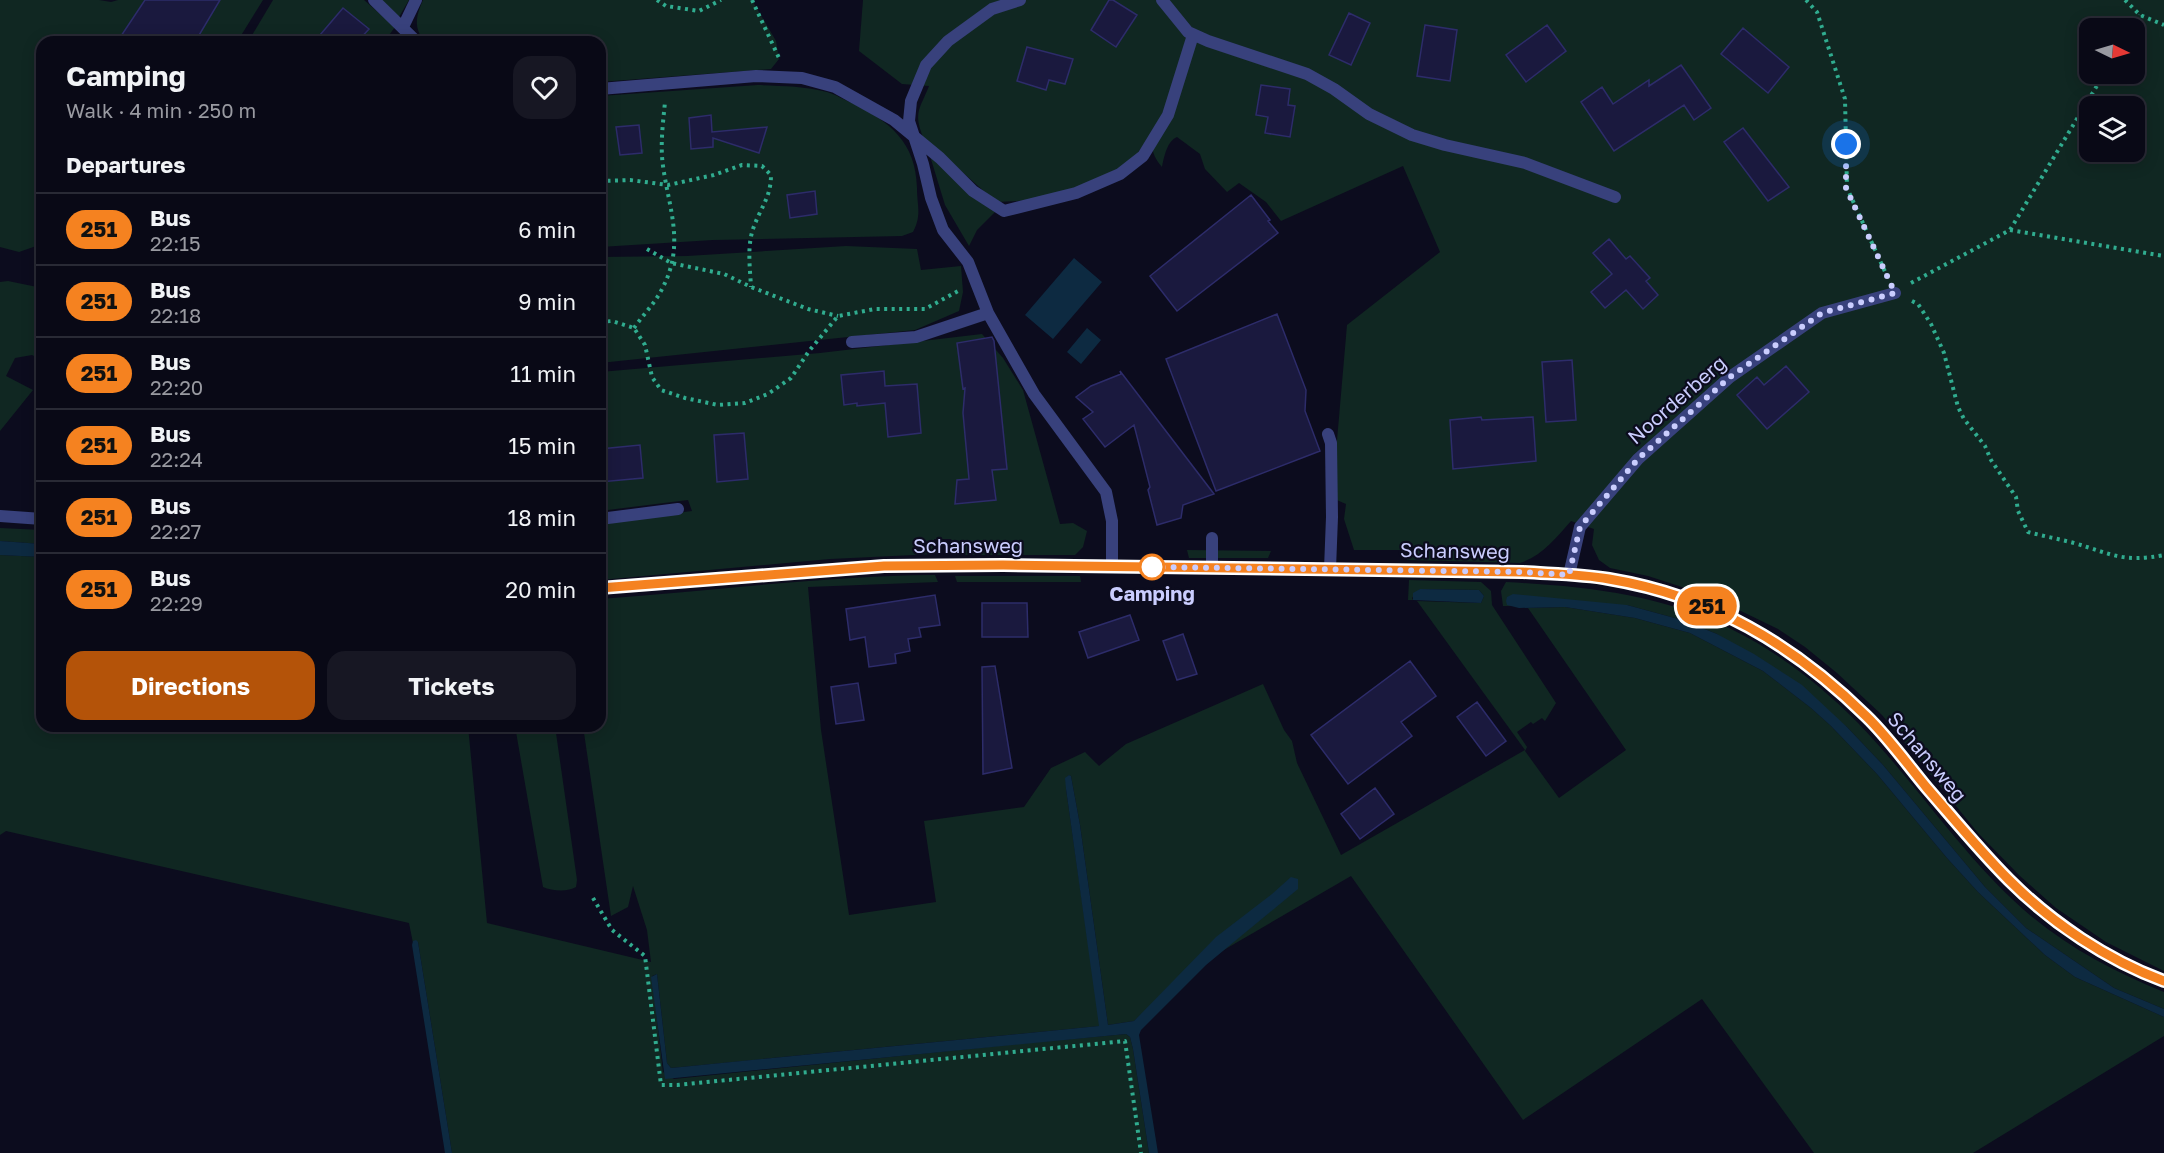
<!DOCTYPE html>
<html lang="en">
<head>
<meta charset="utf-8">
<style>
	body { margin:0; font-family:"Golos Text",sans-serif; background:#171723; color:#f1f3f6; height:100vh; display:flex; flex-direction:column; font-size:22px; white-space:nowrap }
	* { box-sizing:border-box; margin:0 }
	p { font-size:20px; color:#999aa1 }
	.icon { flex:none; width:33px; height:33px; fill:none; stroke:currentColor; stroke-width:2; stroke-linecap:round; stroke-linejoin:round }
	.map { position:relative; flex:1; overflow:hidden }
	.details { position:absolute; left:36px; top:36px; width:570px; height:696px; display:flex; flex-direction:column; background:#090916; border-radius:18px; box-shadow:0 3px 15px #0003,0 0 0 2px #292a35 }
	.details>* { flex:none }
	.badge { padding:0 12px; border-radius:20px; font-size:21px; line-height:39px }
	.needle { width:39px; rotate:95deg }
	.tools { position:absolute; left:2079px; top:18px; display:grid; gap:12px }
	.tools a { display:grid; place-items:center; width:66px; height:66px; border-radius:12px; background:#090916; box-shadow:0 3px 15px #0003,0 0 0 2px #292a35; font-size:30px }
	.you { position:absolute; width:30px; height:30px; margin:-15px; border:4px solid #fff; border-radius:50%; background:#1a73e8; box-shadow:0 0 0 9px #1a73e833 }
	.map>.badge { position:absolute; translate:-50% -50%; box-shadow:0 0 0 3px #fff }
	h2 { padding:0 30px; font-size:22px; line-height:54px }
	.round { display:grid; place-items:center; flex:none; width:63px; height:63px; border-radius:18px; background:#171723 }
	.head { display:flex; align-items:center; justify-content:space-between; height:102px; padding:0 30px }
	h1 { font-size:28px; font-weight:700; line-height:45px }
	.button { display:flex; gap:12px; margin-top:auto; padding:12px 30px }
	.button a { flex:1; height:69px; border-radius:18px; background:#b45309; color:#fff; font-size:24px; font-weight:700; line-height:69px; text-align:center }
	.button a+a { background:#171723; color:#f1f3f6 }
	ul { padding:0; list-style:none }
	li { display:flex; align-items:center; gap:18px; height:72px; padding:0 30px; border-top:2px solid #292a35 }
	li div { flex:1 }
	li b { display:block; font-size:22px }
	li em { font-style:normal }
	li .badge { min-width:66px; font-weight:700; text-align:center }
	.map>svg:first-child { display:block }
	.green { fill:#102722; fill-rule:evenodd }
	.water { fill:#0d2a41 }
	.building { fill:#1a193e; stroke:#2d2c6a; stroke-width:1.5 }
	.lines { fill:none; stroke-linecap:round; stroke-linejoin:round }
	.path { stroke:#30ac8f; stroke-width:4; stroke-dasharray:3 4.5; stroke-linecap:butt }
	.lane { stroke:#38417c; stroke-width:12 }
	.street { stroke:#38417c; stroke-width:12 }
	.line-casing { stroke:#fff; stroke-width:14 }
	.line { stroke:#f58220; stroke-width:9 }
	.walk { stroke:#cacdfe; stroke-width:6; stroke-dasharray:0 10.8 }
	.stop-dot { fill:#fff; stroke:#f58220; stroke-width:3 }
	.labels { text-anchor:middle; stroke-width:4.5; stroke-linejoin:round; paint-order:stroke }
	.street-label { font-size:20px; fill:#cacdfe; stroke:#0c0c1e }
	.stop-label { font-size:20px; font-weight:bold; fill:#cacdfe; stroke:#0c0c1e }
</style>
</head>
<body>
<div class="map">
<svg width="2164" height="1153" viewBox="0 0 2164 1153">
	<rect width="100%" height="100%" fill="#0c0c1e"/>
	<path class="green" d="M0,0H99L111,2L118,0H263L237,42H42V244L19,252L0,247Z
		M273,0H364L395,27L384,42H248Z
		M381,0H409L399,17Z
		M423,0H752L776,41L779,59L771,69L600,82V42H425C413,28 416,16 423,0Z
		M863,0H2164V971L2106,942L2056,908L2020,876L1978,833L1882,715L1837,673L1805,647L1778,629L1710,596L1648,576L1610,568L1599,560L1592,545L1594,529L1571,521C1556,538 1542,556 1520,563L1407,560L1403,550H1354L1344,519L1346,504L1332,498L1347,325L1440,252L1403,166L1281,221L1266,202L1239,183L1227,192L1205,169L1200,154L1177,137C1167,141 1164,157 1162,167C1148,150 1152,143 1158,123L1133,160L1108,177L1038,200L996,202L923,137C913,112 920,109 929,86L902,84L859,51ZM2090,28H2134V74H2090ZM2090,106H2134V152H2090Z
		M758,85C781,86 805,86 827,92C835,94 844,100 852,103C890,122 916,142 917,188C917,207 922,214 913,232L902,236L713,240L600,247V96Z
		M930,156L997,210L977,230L969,246L945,205Z
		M846,246L917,249L921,270L961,266L963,292L959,311L915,330L600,363V257L687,256Z
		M8,281L42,288V360L32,355L15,358L6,376L33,390L0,431V282Z
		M982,334L1003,358L1023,390L1060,524L1073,523L1087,531L1083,547L1075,555H955V546L951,539H934L935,554L830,559L600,580V523L692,511L688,500L600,511V372L820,353Z
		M0,528L42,530V544L0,541Z
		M1187,550L1271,551L1268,558H1189Z
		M0,555L42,557V726H468L487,923L651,962L647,930L633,886L628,907L611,916L583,726H600V599C712,591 823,576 935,575L938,582L808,587L821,730L849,915L936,902L924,821L1024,807L1051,768L1085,752L1099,766L1126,744L1263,684L1284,730L1292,741L1297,763L1341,855L1525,750L1417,601L1481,603L1484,596L1479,590L1420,589L1412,598L1413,600H1408L1409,580L1481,582L1491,591L1492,605L1556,703L1545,721L1542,718L1533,724L1531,722L1517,732L1527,747L1525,751L1559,798L1626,750L1528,608L1565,607L1635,618L1690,633L1763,671L1811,708L1831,726L1877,774L1947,858L1978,892L2045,955L2075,977L2164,1017V1036L1973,1153H1814L1702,999L1523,1120L1351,876L1222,951L1297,889L1291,878L1134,1021L1108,1025L1080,825L1071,776L1069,775L1066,778V789L1100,1026L671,1068L667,1063L657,974L652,976L663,1072L674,1079L1017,1044L1126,1034L1130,1037L1133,1049L1149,1153H452L418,942L413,943L409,923L6,831L0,835Z
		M955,576H1080L1081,582H957Z
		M1506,582C1582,586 1661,594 1731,629C1778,652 1822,686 1858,723C1916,783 1961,854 2024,910C2065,946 2114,972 2164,992V1009L2114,988L2026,928L1985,887L1883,765L1847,727L1717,634L1682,620L1627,605L1503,606L1501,591Z
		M515,726H555L577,880L576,887C568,892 552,891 543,887Z"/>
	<path class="water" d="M1074,258L1102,282L1053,339L1025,315Z
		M1087,328L1101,340L1081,364L1067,352Z
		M0,541L42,544V557L0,555Z
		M1420,589L1479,590L1484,596L1481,603L1413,600V593Z
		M1513,594L1627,605L1682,620L1717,634L1754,654L1802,685L1847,727L1883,765L1985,887L2026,928L2114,988L2164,1009V1017L2075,977L2045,955L1978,892L1947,858L1877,774L1831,726L1811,708L1763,671L1690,633L1635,618L1565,607L1519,608L1507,605L1506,601L1507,597Z
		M1069,775L1071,776L1080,825L1108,1025L1134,1021L1216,937L1272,894L1291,877L1298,879V889L1206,965L1141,1030L1139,1035L1158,1153H1149L1133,1049L1130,1037L1126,1034L665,1079L651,977L657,974L667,1063L671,1068L1099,1026L1066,789L1065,778Z
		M416,940L418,942L452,1153H445L412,945L413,941Z"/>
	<path class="building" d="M145,0H220L195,42H117Z
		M1109,0H1113L1137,15L1116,47L1091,30Z
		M343,8L369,29L357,42H314Z
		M1349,13L1370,23L1351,65L1329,55Z
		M1425,25L1457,30L1450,81L1417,76Z
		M1547,25L1566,51L1526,82L1506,55Z
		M1743,28L1789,67L1768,93L1721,54Z
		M1027,47L1073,59L1065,84L1049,80L1046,90L1017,81Z
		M1681,65L1711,108L1694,120L1684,105L1614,151L1581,102L1602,87L1613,104L1649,80V86Z
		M1261,85L1290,89L1288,105L1295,106L1290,137L1265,133L1268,117L1256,115Z
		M711,115L712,132L767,127L759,153L713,138V147L691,149L689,118Z
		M639,125L642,153L620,155L616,127Z
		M1743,128L1789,187L1768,201L1724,142Z
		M815,191L817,214L790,218L787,195Z
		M1251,195L1270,220L1268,221L1278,233L1177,311L1150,276Z
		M1609,239L1626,259L1630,256L1650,278L1646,281L1658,295L1643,309L1626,290L1605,308L1591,292L1612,274L1593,253Z
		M1277,314L1306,390L1305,411L1320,451L1216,491L1166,359Z
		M992,337L994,341L1007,469L992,470L996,500L955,504L957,480L969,479L963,413L965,388L963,389L957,343Z
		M1572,360L1576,420L1546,422L1542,362Z
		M1786,366L1809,392L1767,429L1737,395L1757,377L1764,385Z
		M884,371L885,386L917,384L921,433L888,437L885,403L857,406V403L844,405L841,375Z
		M1120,371L1214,494L1183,505L1181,518L1157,525L1148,490L1150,487L1134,425L1105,447L1083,419L1093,412L1076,397L1091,386L1121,374Z
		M1481,417L1482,420L1533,417L1536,461L1453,469L1450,420Z
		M744,433L748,479L717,482L714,435Z
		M640,445L643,478L600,482V449Z
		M935,595L940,625L919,628L921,637L908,639L910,651L895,654L896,663L869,667L865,637L850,640L846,609Z
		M982,603H1027L1028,637H982Z
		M1130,615L1139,640L1088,658L1079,632Z
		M1183,634L1197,674L1177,680L1163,641Z
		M1410,661L1436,696L1401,722L1412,736L1348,784L1311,735Z
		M995,666L1012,768L983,774L982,667Z
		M858,683L864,720L836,724L831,687Z
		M1477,702L1506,741L1486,756L1457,717Z
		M1375,788L1394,814L1360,839L1341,814Z"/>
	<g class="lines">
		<path class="path" d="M657,0L666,6L699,11L721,0
			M752,0L779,58
			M1806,0L1817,12L1845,99L1847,188L1887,276
			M2125,0L2140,15L2164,25
			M2132,28L2140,15
			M600,181L630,180L668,185L714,175L742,165L762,166L771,175C771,198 760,208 753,229C747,247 750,268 751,287
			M2010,230L2164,256
			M647,249L671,263L724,274L751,287L808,309L838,316
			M1911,283L2010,230L2104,74
			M1912,301L1918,304L1931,324L1944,353L1958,407L1964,419L1985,446L1991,460L2016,497L2018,511L2028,532C2043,536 2059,539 2074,543C2112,554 2122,563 2164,555
			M600,322L612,321L634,328L645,345L652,377L661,390L685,398L718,405L745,403L768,394L791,378L809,351L838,316L875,309H925L958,291
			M634,328C643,315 656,302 663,287C685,244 669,209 663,166C660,145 663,123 665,102
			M593,898L612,930L645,956L661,1085H677L1125,1041L1141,1153"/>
		<path class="lane" d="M374,0L417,42
			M1020,0L992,9L948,41L926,65L911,101L909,121L923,164L931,198L943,230L968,262L988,313L1034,394L1106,492L1112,521V566
			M1162,0L1188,32L1208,41L1307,74L1334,89L1369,114L1412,135L1445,145L1525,163L1615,197
			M403,27L416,0
			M600,89L756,76L802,78L835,87L894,120L940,158L973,191L1004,211L1076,193L1120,174L1143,156L1168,115L1193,35
			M852,342L916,337L988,313
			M1328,434L1331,443L1332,517L1330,569
			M600,519L678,509
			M1212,567V538"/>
		<path class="street" d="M0,516L42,519
			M1569,575L1580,527L1638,459L1730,377L1822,313L1895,293
			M600,588L884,566H1080L1523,572C1552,574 1581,574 1609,579C1710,596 1793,644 1866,716C1888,738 1907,764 1927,788C1954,819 1980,851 2009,880C2052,924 2107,959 2164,981"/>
	</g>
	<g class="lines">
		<defs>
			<path id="line" d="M600,588L884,566L1003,565L1523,572C1552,574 1581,574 1609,579C1711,596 1793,644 1866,716C1888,737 1907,764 1927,788C1954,819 1980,851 2009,880C2052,923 2107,960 2164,981"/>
		</defs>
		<use href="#line" class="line-casing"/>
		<use href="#line" class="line"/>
		<path class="walk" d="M1152,567L1523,572L1569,575L1580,527L1638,459L1730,377L1822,313L1895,293L1846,188V144"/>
	</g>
	<circle class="stop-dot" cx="1152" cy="567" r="12"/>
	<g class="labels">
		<g class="street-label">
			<text transform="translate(1677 400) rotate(-41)" y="7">Noorderberg</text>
			<text x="968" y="553">Schansweg</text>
			<text transform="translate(1455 551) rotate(1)" y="7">Schansweg</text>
			<text transform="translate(1927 757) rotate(50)" y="7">Schansweg</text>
		</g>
		<g class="stop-label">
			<text x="1152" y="601">Camping</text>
		</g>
	</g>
</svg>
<div class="tools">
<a><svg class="needle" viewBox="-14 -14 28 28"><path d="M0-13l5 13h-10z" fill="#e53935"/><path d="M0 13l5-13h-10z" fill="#999aa1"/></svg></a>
<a><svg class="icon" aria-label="layers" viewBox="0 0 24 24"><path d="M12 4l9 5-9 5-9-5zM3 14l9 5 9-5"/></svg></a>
</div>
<div class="you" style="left:1846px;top:144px"></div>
<b class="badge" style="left:1707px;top:606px;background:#f58220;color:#111">251</b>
<section class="details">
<div class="head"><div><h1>Camping</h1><p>Walk · 4 min · 250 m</p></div><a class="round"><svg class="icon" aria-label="heart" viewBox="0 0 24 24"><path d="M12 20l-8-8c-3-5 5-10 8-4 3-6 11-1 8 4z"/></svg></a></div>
<h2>Departures</h2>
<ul>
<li><span class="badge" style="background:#f58220;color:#111">251</span><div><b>Bus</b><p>22:15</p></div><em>6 min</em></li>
<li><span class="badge" style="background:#f58220;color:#111">251</span><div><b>Bus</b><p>22:18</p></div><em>9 min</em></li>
<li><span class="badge" style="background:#f58220;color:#111">251</span><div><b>Bus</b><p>22:20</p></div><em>11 min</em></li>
<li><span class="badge" style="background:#f58220;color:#111">251</span><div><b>Bus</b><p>22:24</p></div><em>15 min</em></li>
<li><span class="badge" style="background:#f58220;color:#111">251</span><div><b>Bus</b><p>22:27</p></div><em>18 min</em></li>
<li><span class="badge" style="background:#f58220;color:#111">251</span><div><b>Bus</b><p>22:29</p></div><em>20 min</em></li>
</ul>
<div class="button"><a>Directions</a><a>Tickets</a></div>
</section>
</div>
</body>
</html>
